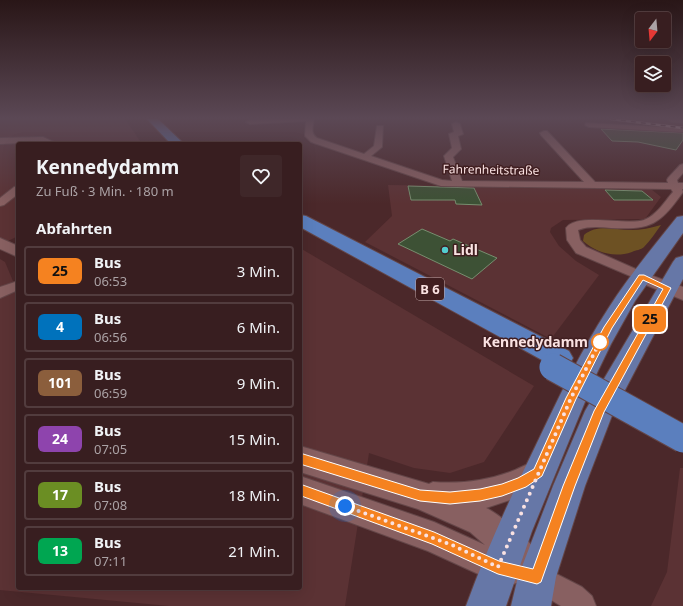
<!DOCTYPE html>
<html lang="de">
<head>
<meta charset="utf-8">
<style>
	body { margin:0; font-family:"Noto Sans",sans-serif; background:#3f2729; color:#f1f3f6; height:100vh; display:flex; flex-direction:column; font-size:15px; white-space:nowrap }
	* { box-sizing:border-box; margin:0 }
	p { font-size:13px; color:#aba2a5 }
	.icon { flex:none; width:22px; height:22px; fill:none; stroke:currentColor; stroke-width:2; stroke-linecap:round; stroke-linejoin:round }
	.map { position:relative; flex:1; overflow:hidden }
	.sheet { position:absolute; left:16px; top:142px; width:286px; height:448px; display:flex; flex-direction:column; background:#381e20; border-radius:4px; box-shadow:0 4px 16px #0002,0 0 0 1px #523c3e }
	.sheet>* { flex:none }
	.badge { padding:0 8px; border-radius:6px; font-size:14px; line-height:26px }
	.needle { width:26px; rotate:196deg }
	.buttons { position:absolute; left:635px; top:12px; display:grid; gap:8px }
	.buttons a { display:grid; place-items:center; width:36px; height:36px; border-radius:4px; background:#381e20; box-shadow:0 4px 16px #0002,0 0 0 1px #523c3e; font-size:20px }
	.you { position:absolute; width:20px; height:20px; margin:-10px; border:3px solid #fff; border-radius:50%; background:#1a73e8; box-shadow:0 0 0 6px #1a73e833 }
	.map>.badge { position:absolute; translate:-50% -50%; box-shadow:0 0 0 2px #fff }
	h2 { padding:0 20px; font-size:15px; line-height:36px }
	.round { display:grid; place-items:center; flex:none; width:42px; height:42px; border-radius:4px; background:#3f2729 }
	.headline { display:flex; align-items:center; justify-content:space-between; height:68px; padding:0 20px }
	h1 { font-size:19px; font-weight:700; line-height:30px }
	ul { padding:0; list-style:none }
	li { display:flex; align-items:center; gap:12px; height:50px; margin:0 8px 6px; padding:0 12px; border:2px solid #523c3e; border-radius:4px }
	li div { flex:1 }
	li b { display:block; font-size:15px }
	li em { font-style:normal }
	li .badge { min-width:44px; font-weight:700; text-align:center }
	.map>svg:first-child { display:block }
	.built { fill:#5b3234 }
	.green { fill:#6d5123 }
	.building { fill:#3d5135; stroke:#778e6f }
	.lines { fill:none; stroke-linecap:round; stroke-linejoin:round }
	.minor-casing { stroke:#644648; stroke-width:2 }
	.tertiary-casing { stroke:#644648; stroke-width:2 }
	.primary-casing { stroke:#644648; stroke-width:2 }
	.trunk-casing { stroke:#644648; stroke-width:2 }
	.minor { fill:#886061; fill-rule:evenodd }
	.tertiary { fill:#886061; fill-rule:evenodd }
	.primary { fill:#6677a7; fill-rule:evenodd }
	.trunk { fill:#5b7fbe; fill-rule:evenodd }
	.rail-casing { stroke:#d1b7b7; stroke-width:2.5 }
	.rail { stroke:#401e20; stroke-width:1.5; stroke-dasharray:5; stroke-linecap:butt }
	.trunk-bridge-casing { stroke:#644648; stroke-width:29; stroke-linecap:butt }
	.trunk-bridge { stroke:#5b7fbe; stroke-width:27 }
	.line { fill:#f58220; stroke:#fff }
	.walk { stroke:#fae2e2; stroke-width:4; stroke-dasharray:0 7.2 }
	.poi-dot { fill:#52cdcf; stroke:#401e20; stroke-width:1.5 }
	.stop-dot { fill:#fff; stroke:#f58220; stroke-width:2 }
	.labels { text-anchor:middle; stroke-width:3; stroke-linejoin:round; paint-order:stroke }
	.far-street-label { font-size:12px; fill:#fae2e2; stroke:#401e20 }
	.shield { fill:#401e20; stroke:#c2a7a8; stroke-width:1 }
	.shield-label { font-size:13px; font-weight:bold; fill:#fae2e2 }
	.poi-label { font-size:14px; font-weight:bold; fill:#fae2e2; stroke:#401e20; text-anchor:start }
	.stop-label { font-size:14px; font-weight:bold; fill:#fae2e2; stroke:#401e20; text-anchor:end }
</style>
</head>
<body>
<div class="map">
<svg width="683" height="606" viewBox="0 0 683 606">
	<rect width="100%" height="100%" fill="#4b282a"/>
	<path class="built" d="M0,119H125L142,144H18V236L0,245Z
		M606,119H656L683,123V129Z
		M388,185L651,189L661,197L645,219L563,220L551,228L550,232L559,246L576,261L599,275L551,339L365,242L392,216Z
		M300,248L534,386L484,462L450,473L414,468L369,453L345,606H169L0,590V259L5,262L18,293V588H300Z
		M680,468H683V606H651L667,572Z"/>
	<path class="green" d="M661,225C656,232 650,241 644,247C641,250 636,250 632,252C614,258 597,253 583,241L584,235C597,224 614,230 630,230C641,230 651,228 661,225Z"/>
	<path class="building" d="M601,129L683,133V140L676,150L638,142L612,141Z
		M408,186L474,188L482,205L456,204L455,200H411Z
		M605,190L642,191L653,200H614Z
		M422,229L450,241L453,239L497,258L472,279L398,244Z"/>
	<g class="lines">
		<defs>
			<path id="minor" d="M268,119H314C313,127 310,133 317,138L364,154L374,146L377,126H383L382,147L371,156L442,180L452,181L444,156L452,148L449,134L454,132L452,124L456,122L460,124L463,134L458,136L461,149L453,157L462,181L584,182L541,135L540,133L544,131H547L595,182L668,183L667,180L668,178L680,165L683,164V173L677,180L678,183H683V189H682L683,192C660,224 652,230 611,228C600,227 589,226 578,230L580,240L586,247L647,274L649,277L647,280L642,281L576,253L567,240L566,228C577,212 627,226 644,220C657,215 664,202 673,192L671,189L441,186L311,142L305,136L306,121L250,124L246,122L250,120Z
				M586,123L683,128V132L589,127L585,125Z
				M43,137L58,144H47L42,142L0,144V138Z
				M18,186V194L4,205L0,206V198L14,187Z
				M18,281V290L0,298V287Z
				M537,564L582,587L592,596L596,606H561L528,586L524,577L528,568Z"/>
			<path id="tertiary" d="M666,119H683V123L671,122Z
				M0,238L18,246V257L0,249Z
				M642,272L683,287V300L636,281L633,277L636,273Z
				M300,446L429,484L433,482C459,484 485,481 510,472C519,469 528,463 538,460L548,464L552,473L548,482L536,489L513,499L486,508C501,514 540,551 549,565C551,569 552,573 554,577L549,589L537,594L525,589L519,582L508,586L498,583L428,551L300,504V476L434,522L485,545L470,532L418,509L300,472Z"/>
			<path id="primary" d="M683,216V233L635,301L611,344L596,375L532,531L506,606H466C486,551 510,498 536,445C558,399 580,352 608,309C628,277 653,247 677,217Z
				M683,256V279L613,413L585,486L556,577L551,606H511L518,577L553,486L585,411L673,262L676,258Z"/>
			<path id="trunk" d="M147,119H158L184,144H171Z
				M300,215L306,216L569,351L573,358L569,365L560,368L551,365L300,227Z"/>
		</defs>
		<use href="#minor" class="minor-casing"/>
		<use href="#tertiary" class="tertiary-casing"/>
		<use href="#primary" class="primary-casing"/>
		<use href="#trunk" class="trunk-casing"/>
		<use href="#minor" class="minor"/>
		<use href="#tertiary" class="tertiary"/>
		<use href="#primary" class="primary"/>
		<use href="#trunk" class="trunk"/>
		<defs>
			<path id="rail" d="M611,119L683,128"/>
		</defs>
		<use href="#rail" class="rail-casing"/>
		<use href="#rail" class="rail"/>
		<defs>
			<path id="trunk-bridge" d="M553,367L683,439"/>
		</defs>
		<use href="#trunk-bridge" class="trunk-bridge-casing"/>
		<use href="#trunk-bridge" class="trunk-bridge"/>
	</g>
	<linearGradient id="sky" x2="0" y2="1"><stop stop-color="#291617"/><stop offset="0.58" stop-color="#5b4855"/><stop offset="1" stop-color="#5b4855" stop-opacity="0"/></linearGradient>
	<rect width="683" height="204" fill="url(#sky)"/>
	<path class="line" d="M639,275H644L671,288L604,412L575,486L541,582L537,584L498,574L432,544L296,494L294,490L296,486L300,484L434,532L499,561L533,569L563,486L594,411L663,289L643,280L612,328L576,399L542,476L526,487L502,496L480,501L450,504L420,501L300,464L296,462L294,459L296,455L300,453L420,490L450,492L480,489L502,484L518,478L534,469L566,398L604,327Z"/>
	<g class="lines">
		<path class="walk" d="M345,506L452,545L498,567L571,398L602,338L600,342"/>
	</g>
	<circle class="poi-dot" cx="445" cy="250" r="4"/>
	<circle class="stop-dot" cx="600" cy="342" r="8"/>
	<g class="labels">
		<g class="far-street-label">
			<text transform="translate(491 170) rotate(1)" y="4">Fahrenheitstraße</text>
		</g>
		<rect class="shield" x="416" y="278" width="28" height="22" rx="3"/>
		<g class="shield-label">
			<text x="430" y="294">B 6</text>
		</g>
		<g class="poi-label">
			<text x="453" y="255">Lidl</text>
		</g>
		<g class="stop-label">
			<text x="588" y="347">Kennedydamm</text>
		</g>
	</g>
</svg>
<div class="buttons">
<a><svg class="needle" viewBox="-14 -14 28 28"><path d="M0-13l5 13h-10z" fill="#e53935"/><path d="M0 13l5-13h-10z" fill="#aba2a5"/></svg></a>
<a><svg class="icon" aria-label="layers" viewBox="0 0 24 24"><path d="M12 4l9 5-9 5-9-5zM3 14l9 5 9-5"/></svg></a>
</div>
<div class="you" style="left:345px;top:506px"></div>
<b class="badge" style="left:650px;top:319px;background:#f58220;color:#111">25</b>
<section class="sheet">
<div class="headline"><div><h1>Kennedydamm</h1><p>Zu Fuß · 3 Min. · 180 m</p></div><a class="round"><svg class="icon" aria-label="heart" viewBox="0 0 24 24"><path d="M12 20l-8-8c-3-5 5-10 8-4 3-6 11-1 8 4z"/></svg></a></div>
<h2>Abfahrten</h2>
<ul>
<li><span class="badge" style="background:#f58220;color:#111">25</span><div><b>Bus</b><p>06:53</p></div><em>3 Min.</em></li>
<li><span class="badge" style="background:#0072bc;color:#fff">4</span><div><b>Bus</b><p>06:56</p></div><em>6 Min.</em></li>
<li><span class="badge" style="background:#8b5e3c;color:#fff">101</span><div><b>Bus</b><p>06:59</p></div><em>9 Min.</em></li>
<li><span class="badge" style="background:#8e44ad;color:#fff">24</span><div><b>Bus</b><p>07:05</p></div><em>15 Min.</em></li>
<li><span class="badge" style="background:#6b8e23;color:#fff">17</span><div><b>Bus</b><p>07:08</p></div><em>18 Min.</em></li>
<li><span class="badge" style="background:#00a651;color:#fff">13</span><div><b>Bus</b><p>07:11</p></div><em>21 Min.</em></li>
</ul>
</section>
</div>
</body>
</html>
